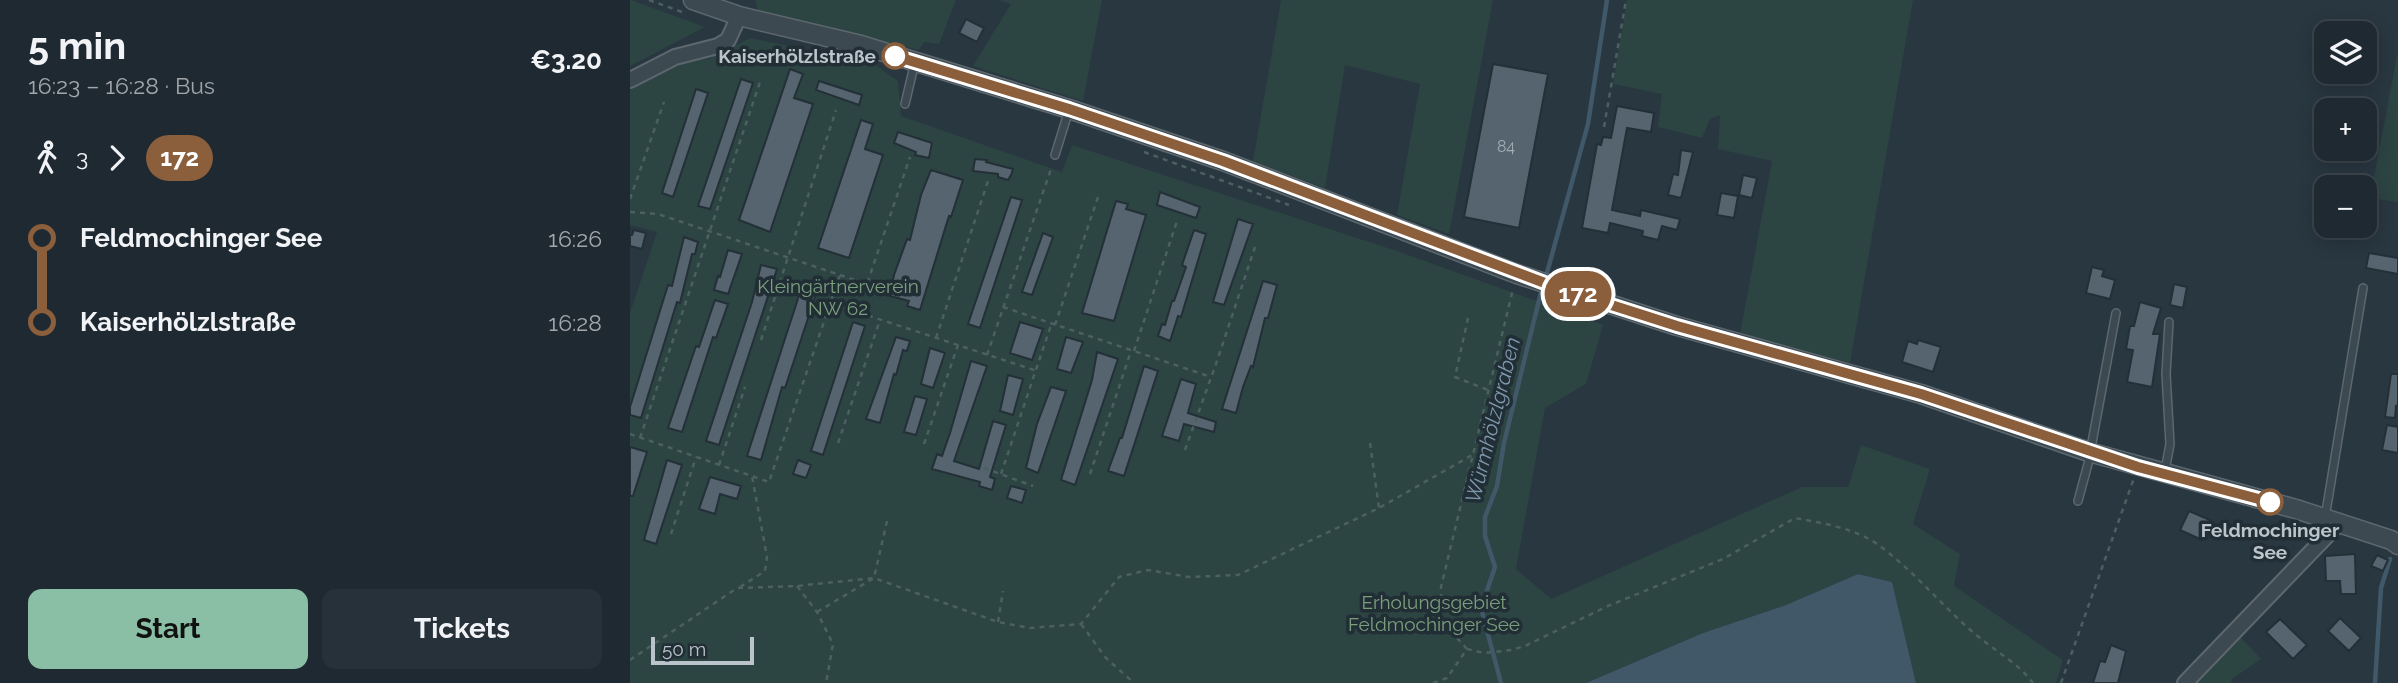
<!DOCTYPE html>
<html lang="en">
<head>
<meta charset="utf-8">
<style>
	body { margin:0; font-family:Raleway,sans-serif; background:#273139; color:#f1f3f6; height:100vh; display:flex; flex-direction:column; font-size:26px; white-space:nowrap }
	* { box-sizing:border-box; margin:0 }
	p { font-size:23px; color:#a1a6ab }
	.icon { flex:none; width:38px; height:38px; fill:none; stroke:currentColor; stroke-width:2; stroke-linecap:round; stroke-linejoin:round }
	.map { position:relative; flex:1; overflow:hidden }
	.drawer { display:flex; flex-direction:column; background:#1f2931; width:630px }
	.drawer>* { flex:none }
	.badge { padding:0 14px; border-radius:23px; font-size:24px; line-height:46px }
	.tools { position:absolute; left:1684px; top:21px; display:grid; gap:14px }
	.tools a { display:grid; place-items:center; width:63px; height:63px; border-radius:14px; background:#1f2931; box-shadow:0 4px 18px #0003,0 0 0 2px #3c454d; font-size:35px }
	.scale { position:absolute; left:21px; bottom:18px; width:103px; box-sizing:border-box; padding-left:7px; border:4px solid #bbc4cb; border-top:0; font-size:19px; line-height:24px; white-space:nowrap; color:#bbc4cb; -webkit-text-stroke:5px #222e36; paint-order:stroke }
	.map>.badge { position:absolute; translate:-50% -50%; box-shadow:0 0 0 4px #fff }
	.legs { display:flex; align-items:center; gap:10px; height:77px; padding:0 28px; font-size:23px }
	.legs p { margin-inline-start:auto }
	.head { display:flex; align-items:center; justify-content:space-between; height:119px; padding:0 28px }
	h1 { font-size:38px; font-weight:700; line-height:52px }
	.cta { display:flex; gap:14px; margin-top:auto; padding:14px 28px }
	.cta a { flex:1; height:80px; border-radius:14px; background:#8abfa5; color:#111; font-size:28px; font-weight:700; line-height:80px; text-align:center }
	.cta a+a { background:#273139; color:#f1f3f6 }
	ul { padding:0 28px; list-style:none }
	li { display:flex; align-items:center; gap:24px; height:84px; font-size:26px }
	li i { display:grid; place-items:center; width:10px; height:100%; margin:0 9px; background:currentColor }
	li i::after { content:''; width:18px; height:18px; margin:-9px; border:5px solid; border-radius:50%; background:#1f2931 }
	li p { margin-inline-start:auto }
	li:first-child i { background:linear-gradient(#0000 50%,currentColor 0) }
	li:last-child i { background:linear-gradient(currentColor 50%,#0000 0) }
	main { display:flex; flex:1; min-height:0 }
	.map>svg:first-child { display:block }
	.green { fill:#2c4442 }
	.water { fill:#415869 }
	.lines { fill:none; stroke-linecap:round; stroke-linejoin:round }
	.stream { stroke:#415869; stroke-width:4.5 }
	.building { fill:#55646e; stroke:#243038; stroke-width:2 }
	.service-casing { stroke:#5c676e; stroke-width:10 }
	.minor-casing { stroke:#5c676e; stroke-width:18 }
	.tertiary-casing { stroke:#5c676e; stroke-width:21 }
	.path { stroke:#4c605f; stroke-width:2.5; stroke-dasharray:5 5; stroke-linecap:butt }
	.service { stroke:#3d4951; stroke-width:7 }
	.minor { stroke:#3d4951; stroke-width:14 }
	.tertiary { stroke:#3d4951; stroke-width:18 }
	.line-1-casing { stroke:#fff; stroke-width:16 }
	.line-1 { stroke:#8b5e3c; stroke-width:10 }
	.stop-1-dot { fill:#fff; stroke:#8b5e3c; stroke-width:3.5 }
	.labels { text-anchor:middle; stroke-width:7; stroke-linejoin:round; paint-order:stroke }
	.number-label { font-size:16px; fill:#a2acb4 }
	.stop-label { font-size:19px; font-weight:bold; fill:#bbc4cb; stroke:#222e36; text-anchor:end }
	.park-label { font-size:19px; fill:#7b9f7d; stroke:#222e36 }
	.water-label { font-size:21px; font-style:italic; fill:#7e98ab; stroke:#222e36 }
</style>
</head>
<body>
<main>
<section class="drawer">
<div class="head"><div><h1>5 min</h1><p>16:23 – 16:28 · Bus</p></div><b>€3.20</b></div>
<div class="legs"><svg class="icon" aria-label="walk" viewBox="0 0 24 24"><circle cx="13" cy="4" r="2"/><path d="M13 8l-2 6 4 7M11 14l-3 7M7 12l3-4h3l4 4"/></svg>3<svg class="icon" aria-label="forward" viewBox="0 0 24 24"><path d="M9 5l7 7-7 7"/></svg><b class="badge" style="background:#8b5e3c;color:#fff">172</b></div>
<ul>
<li><i style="color:#8b5e3c"></i><b>Feldmochinger See</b><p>16:26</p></li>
<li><i style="color:#8b5e3c"></i><b>Kaiserhölzlstraße</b><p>16:28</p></li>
</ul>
<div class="cta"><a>Start</a><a>Tickets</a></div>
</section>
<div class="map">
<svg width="1768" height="683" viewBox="0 0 1768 683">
	<rect width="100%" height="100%" fill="#293741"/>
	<path class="green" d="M0,0H1L75,27L0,66Z
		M125,0H326L309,44L294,42L289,50L128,11Z
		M369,0H472L453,101L343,66L381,4Z
		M651,0H863L819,234L767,215L790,84L715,65L695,188L623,161Z
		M997,0H1283L1220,363L1110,334L1142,161L1088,149L1090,115L1080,119L1072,138L1028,127L1032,94L983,84Z
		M120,38L220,58L247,66L268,81L271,116L432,172L442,145L767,251L973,325L956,384L915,408L886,569L921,599L1172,487H1218L1231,445L1300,469L1283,524L1330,554L1324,586L1433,660L1426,683H1286L1262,582L1228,574L1156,605L1073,633L956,683H0V313L27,232L0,225V90L49,62L79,59Z
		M1768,51V202L1740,198Z
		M1604,630L1631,659L1602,679L1601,683H1553Z"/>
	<path class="water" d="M1228,574L1262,582L1286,683H956L1073,633L1156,605Z"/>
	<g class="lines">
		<path class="stream" d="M915,280L958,124L977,0
			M871,683L851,608L865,567L855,536V517L867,486L874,443L912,288
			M1745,683L1751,588L1760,559"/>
	</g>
	<path class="building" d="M336,19L354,28L347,42L329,33Z
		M863,64L918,74L889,228L834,217Z
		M160,69L173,74L164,98L183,104L140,232L109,220Z
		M111,79L123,83L80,209L68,206Z
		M189,81L232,95L229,105L186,90Z
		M66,89L78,93L43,197L32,193Z
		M987,106L1024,113L1021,132L997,128L982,210L1010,216L1011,210L1050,219L1047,230L1032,226L1028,240L1012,236L1013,231L980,223L978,233L952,228L967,144L971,145L973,137L981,138Z
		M231,120L243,124L235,149L253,155L219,258L188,248Z
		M268,132L302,143L299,158L285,155L286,152L264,143Z
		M1051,150L1063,152L1051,198L1038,195L1043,174L1048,175Z
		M345,159L357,160L356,162L383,169L381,175L378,180L368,177V174L343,171Z
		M301,170L333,180L321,217L319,216L290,310L277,306L279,301L260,296L264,275L277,239L280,240L291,195Z
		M1113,175L1127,178L1122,198L1109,195Z
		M530,192L570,207L566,218L527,205Z
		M1091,193L1108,196L1104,218L1087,215Z
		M381,197L392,200L350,328L338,324Z
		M486,201L498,204L496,209L516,215L484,321L452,313Z
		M608,219L623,224L594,305L583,302Z
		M4,230L16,233L12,249L0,246V235H2Z
		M564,230L576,234L551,317L548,316L540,341L528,336L532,324L535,325L542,301H544L556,267L552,265Z
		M413,233L423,237L402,295L392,292Z
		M54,237L68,242L65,254H62L50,303L47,302L11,418L0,415V407L38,285L42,286Z
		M98,250L112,254L98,294L84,290L88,276L90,277Z
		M1739,253L1768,258V274L1736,268Z
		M131,265L147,269L89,445L76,441L122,302Z
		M1462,267L1474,270L1472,276L1485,280L1480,299L1456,293Z
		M174,280L189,285L155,388L152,387L131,460L117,456Z
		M633,281L647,285L638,318H635L623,367L621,366L613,387L606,413L592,409Z
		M1544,284L1557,287L1553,308L1540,305Z
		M85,300L98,304L86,338L83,337L52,432L38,428L66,346L69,347Z
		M1510,302L1531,308L1523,334H1530L1522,387L1497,382L1503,350L1496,349L1500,326H1504Z
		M223,322L235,326L193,455L181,451Z
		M390,322L413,329L402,360L380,353Z
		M266,337L280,341L277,351L273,350L266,375L264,374L250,423L236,419Z
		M436,337L453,342L441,373L427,369Z
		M1288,340L1311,347L1303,372L1272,362L1278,341L1287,344Z
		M300,348L315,353L303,388L291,384Z
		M467,352L488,359L445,485L431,480L462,380Z
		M341,361L357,366L324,461L349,469L363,421L376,425L360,477L365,479L362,490L349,486L350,482L302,469L307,454L312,456L320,433Z
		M514,366L528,371L494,476L478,471L490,438H492Z
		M1761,374H1768V405L1766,406L1765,418L1755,417Z
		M378,375L393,379L383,415L370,411Z
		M551,379L566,384L558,413L586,422L584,432L554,424L549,441L532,436Z
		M421,387L436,391L408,473L396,468L407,424Z
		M285,396L297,399L286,435L274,432Z
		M1757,425L1768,427V453L1752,450Z
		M0,447L17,452L3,496H0Z
		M37,460L52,465L26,544L14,540Z
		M168,460L181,465L176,478L163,474Z
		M80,477L111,486L107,499L90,494L85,514L69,509Z
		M381,486L396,490L392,503L377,498Z
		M1559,511L1580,520L1572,540L1550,530Z
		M1725,554L1726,594H1711L1710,581H1696L1695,556Z
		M1747,555L1758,560L1753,571L1741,566Z
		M1710,618L1731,638L1719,651L1698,631Z
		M1650,619L1677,645L1663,659L1636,632Z
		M1481,645L1496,651L1488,683H1463L1470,661L1475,662Z"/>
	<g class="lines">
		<defs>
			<path id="service" d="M275,104L285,62
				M425,155L439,110
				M1535,471L1540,444L1536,374L1539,322
				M1448,501L1458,464L1486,313
				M1695,518L1733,288"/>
			<path id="minor" d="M0,80L45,57L88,46L98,40L109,16
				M1555,683L1710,522"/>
			<path id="tertiary" d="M63,0L109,16L231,45L439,109L593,161L887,274L1047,326L1291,394L1459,452L1666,509L1761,540L1768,545"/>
		</defs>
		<use href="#service" class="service-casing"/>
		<use href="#minor" class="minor-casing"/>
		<use href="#tertiary" class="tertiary-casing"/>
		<path class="path" d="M19,0L52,12
			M974,127L996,0
			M514,152L659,205
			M0,199L34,102
			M0,212L28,214L237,284L280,157
			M200,303L407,371
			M373,307L581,377
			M838,318L825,377L858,390
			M425,325L468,197
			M306,338L358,181
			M131,340L206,110
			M504,351L548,218
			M357,355L422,166
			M0,434L139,482L210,275
			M10,438L130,82
			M208,443L250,320
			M740,443L749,508
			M294,444L328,345
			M555,450L587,361L625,247
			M89,465L115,387
			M354,468L403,486
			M371,474L421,325
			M460,474L501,351
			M41,534L66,457
			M167,586L187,612L203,644L196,683
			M110,587L135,571L137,557L122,476
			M187,612L244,578L257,521
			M368,622L373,591
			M451,624L476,658L504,683
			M837,649L811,620V587L883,289
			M0,660L107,588L167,586L244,578L368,622L400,628L451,624L489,577L518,570L559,577L608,575L749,508L844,454
			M803,683L817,678L837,649L854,653L882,650L897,645L978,606L1093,559L1165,518C1192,523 1224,528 1247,544C1285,571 1314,609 1350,638C1368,653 1389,664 1403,683
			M1431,683L1504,478"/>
		<use href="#service" class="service"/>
		<use href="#minor" class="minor"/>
		<use href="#tertiary" class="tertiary"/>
	</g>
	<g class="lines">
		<defs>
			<path id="line-1" d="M265,56L439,109L593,161L928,288L1047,326L1291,394L1508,467L1640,502"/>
		</defs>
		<use href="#line-1" class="line-1-casing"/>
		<use href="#line-1" class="line-1"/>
	</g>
	<g class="stop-1-dot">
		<circle cx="265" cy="56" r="12"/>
		<circle cx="1640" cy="502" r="12"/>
	</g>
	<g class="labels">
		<g class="number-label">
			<text x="876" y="152">84</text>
		</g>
		<g class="stop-label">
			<text x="246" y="63">Kaiserhölzlstraße</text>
			<text x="1640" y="537" text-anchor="middle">Feldmochinger<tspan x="1640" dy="22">See</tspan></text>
		</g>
		<g class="park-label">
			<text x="208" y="293">Kleingärtnerverein<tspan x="208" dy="22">NW 62</tspan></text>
			<text x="804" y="609">Erholungsgebiet<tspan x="804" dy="22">Feldmochinger See</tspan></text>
		</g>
		<g class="water-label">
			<text transform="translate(863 420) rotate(-76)" y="7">Würmhölzlgraben</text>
		</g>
	</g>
</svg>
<div class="tools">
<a><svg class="icon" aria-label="layers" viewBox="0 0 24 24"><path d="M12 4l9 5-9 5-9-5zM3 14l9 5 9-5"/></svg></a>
<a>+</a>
<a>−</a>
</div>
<div class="scale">50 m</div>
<b class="badge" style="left:948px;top:294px;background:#8b5e3c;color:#fff">172</b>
</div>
</main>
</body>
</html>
